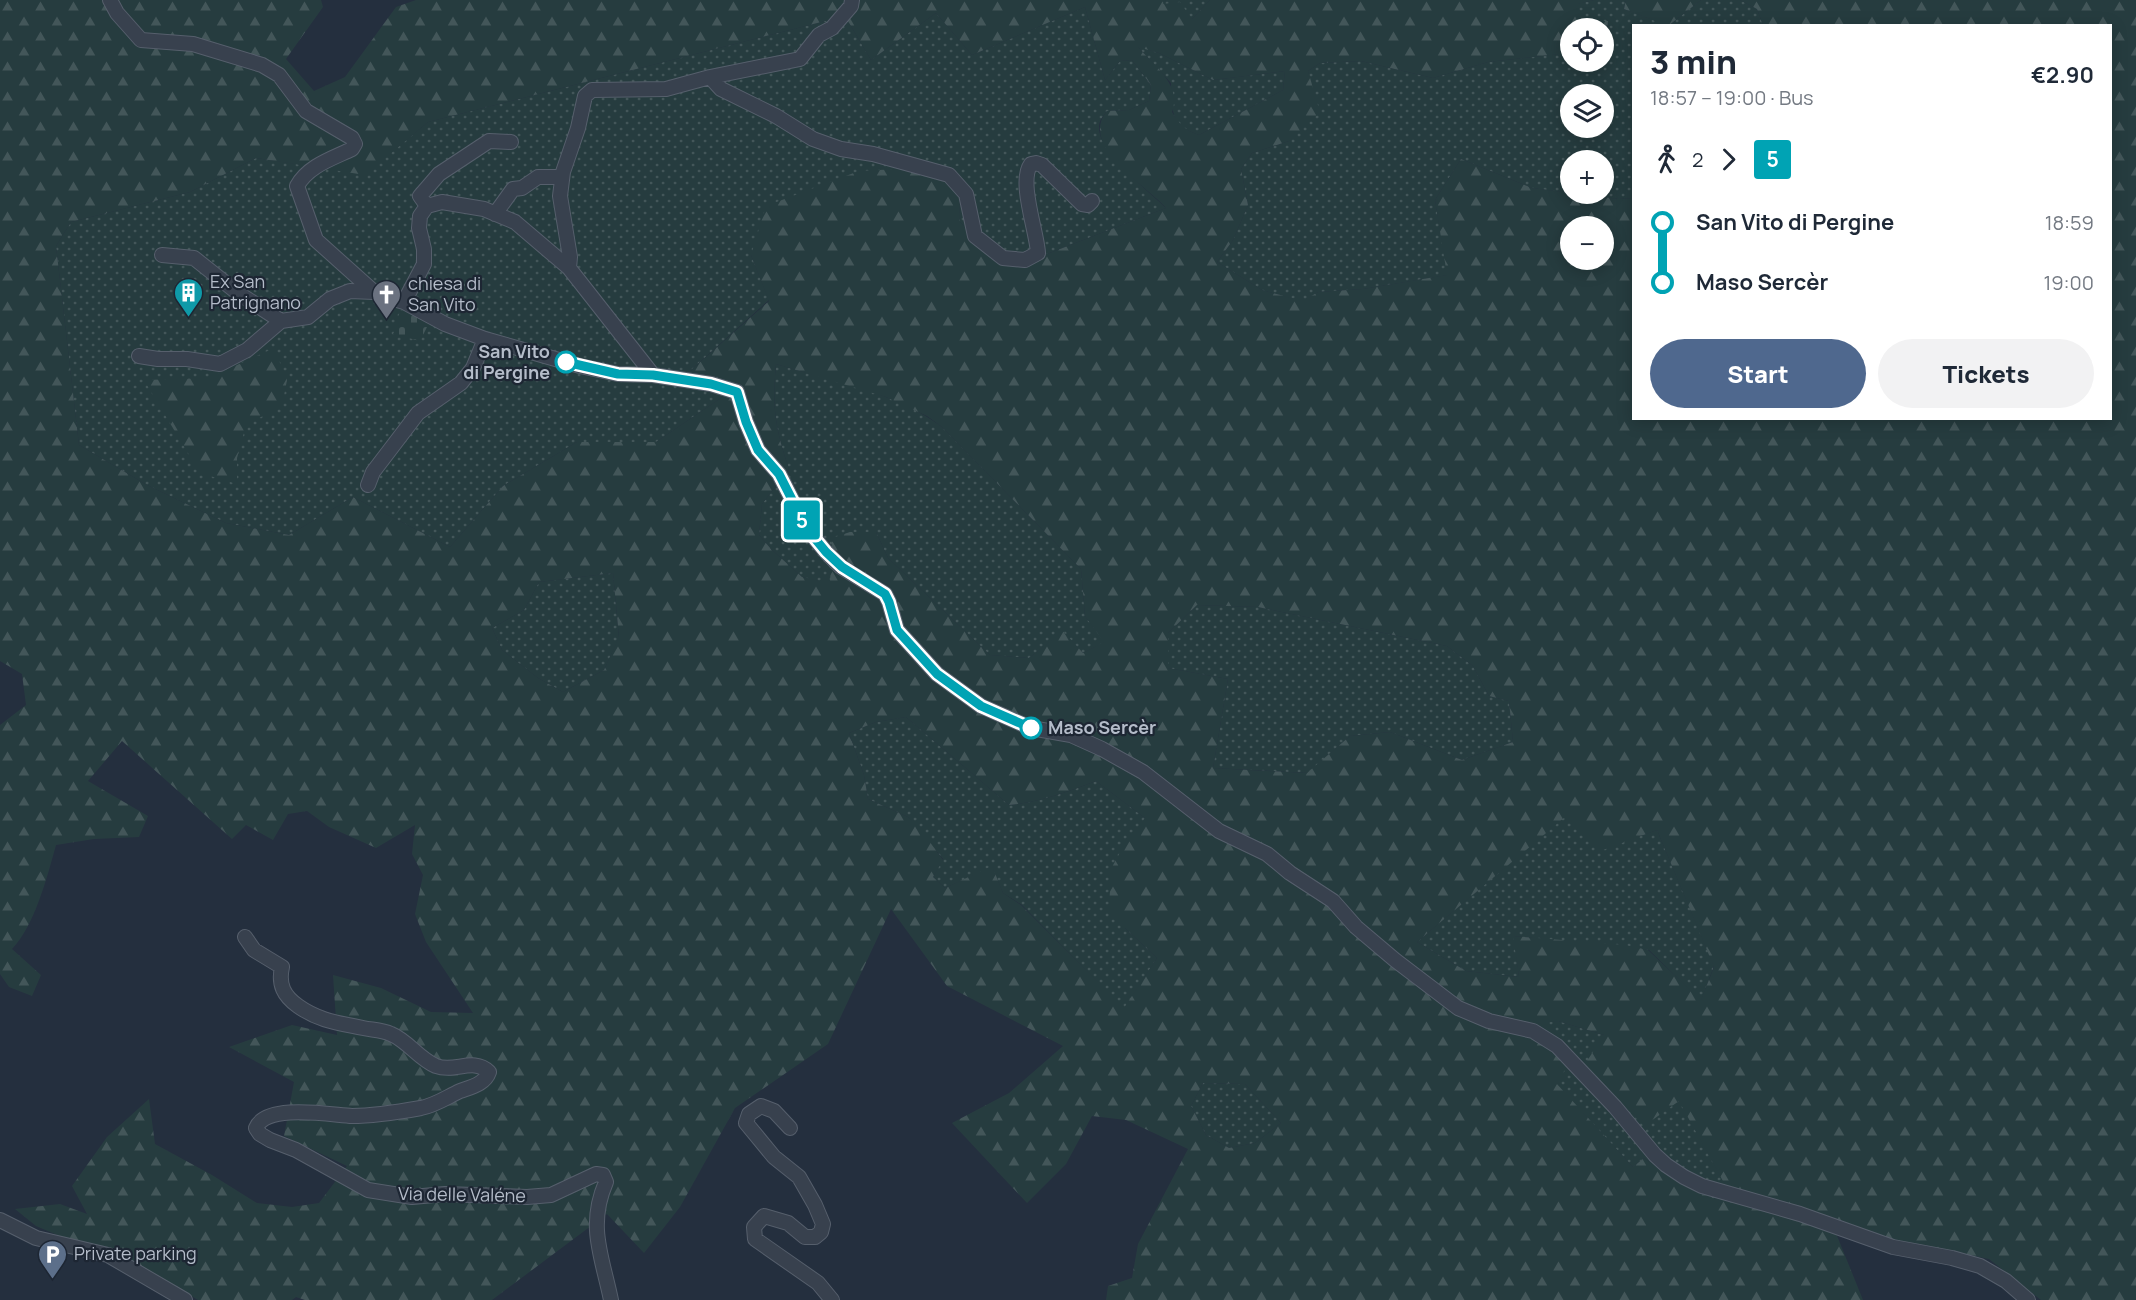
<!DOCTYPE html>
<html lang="en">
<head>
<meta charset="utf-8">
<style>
	body { margin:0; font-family:Manrope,sans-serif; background:#f2f2f3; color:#1f2937; height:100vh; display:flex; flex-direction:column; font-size:22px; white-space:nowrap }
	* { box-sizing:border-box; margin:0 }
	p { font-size:20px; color:#747a83 }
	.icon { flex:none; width:33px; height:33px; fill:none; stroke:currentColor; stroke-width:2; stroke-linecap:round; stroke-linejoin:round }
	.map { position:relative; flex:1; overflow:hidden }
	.details { position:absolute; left:1632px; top:24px; width:480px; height:396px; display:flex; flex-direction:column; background:#fff; border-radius:0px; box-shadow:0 3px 15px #0003 }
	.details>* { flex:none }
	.badge { padding:0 12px; border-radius:4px; font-size:21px; line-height:39px }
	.controls { position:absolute; left:1560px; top:18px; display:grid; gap:12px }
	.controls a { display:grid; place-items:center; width:54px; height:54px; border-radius:50%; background:#fff; box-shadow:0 3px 15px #0003; font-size:30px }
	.map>.badge { position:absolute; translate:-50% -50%; box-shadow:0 0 0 3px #fff }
	.legs { display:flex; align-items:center; gap:9px; height:66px; padding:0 18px; font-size:20px }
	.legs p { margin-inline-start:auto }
	.head { display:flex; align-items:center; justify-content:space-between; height:102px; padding:0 18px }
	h1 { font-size:33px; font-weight:800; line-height:45px }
	.cta { display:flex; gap:12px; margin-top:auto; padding:12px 18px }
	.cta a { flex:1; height:69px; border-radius:36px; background:#4f688e; color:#fff; font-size:24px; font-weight:800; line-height:69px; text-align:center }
	.cta a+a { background:#f2f2f3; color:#1f2937 }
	ul { padding:0 18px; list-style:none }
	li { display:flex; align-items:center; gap:21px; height:60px; font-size:22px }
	li i { display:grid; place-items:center; width:9px; height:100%; margin:0 8px; background:currentColor }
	li i::after { content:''; width:15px; height:15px; margin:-8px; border:4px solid; border-radius:50%; background:#fff }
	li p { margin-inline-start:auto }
	li:first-child i { background:linear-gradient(#0000 50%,currentColor 0) }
	li:last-child i { background:linear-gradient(currentColor 50%,#0000 0) }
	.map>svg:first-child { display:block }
	.grass { fill:url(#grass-dots); fill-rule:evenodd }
	.forest { fill:url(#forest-firs); fill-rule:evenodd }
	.cemetery { fill:url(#cemetery-stones) }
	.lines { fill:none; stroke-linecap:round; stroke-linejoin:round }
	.minor-casing { stroke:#565f6c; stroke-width:16 }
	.minor { stroke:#38414e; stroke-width:14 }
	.line-1-casing { stroke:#fff; stroke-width:14 }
	.line-1 { stroke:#00a3b4; stroke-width:9 }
	.stop-1-dot { fill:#fff; stroke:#00a3b4; stroke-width:3 }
	.labels { text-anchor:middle; stroke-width:4.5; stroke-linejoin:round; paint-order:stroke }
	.poi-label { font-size:18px; fill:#b4bcc9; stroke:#1d2633; text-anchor:start }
	.stop-label { font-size:18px; font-weight:bold; fill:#b4bcc9; stroke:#1d2633; text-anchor:end }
	.street-label { font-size:18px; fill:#b4bcc9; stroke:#1d2633 }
</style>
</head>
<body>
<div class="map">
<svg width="2136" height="1300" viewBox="0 0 2136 1300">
	<defs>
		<pattern id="grass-dots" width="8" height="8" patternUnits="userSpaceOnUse" patternTransform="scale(1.5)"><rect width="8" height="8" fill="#263c3f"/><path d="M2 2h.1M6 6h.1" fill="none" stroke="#435659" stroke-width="1.8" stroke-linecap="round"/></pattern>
		<pattern id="forest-firs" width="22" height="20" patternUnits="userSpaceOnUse" patternTransform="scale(1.5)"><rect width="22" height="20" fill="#263c3f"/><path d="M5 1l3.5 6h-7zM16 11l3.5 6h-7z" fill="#435659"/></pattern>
		<pattern id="cemetery-stones" width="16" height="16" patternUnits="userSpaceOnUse" patternTransform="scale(1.5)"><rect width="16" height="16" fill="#263c3f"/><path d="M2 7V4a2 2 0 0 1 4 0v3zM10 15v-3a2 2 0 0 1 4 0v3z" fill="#435659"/></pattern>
	</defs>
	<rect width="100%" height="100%" fill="#242f3e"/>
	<path class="grass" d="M1166,0H1210L1192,19L1162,4Z
		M1594,0H1626L1624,9L1667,25L1634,26L1633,198L1619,199L1574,194H1604V160H1570V193L1532,188L1461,159L1435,200L1448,275L1363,289L1318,292L1303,302L1262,290L1217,262L1233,240L1248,205L1241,169L1252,153L1289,141L1312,90L1308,71L1320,63L1361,61L1433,78L1488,62L1567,53H1570V62H1604L1608,22L1577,20V4ZM1570,94H1604V128H1570Z
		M1701,0H1740L1757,9L1763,25L1668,26Z
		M1085,7L1105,80L1120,61L1132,60L1151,85L1149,101L1129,110L1107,111C1103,117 1099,120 1099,127C1098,152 1149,191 1166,208L1029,261L1000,265L960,222L958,166L751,255L769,300L691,370L724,396L656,442H577L503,486L450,547L353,497L289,535L226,523L147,485L79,445L56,246L71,222L190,192L256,158L365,174L428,122L845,16L871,60L936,13L972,55Z
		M1137,46L1159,53L1213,80L1285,71L1283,90L1199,135C1170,125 1172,111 1171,83Z
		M776,364C831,381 896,392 942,427L1081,569L1085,616L1105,642L1083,653L1063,632L1029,658L990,655L888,558L876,532L830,584L802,577L771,549L759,535L762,504L789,469C775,427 772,408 776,364Z
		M613,573L619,638L604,670L563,692L538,678L502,650L492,628L524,610L539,582Z
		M1197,605L1258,607L1447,646L1473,666L1489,696L1509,701L1513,742L1462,760L1390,732L1350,736L1308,773L1213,768L1228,679L1168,668V633Z
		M906,717L1009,805C1040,802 1067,792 1096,781L1145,818L1125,928L1157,958L1124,1009L1022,905L1003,893L992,867L945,888L933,877L943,859L908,817L868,799L864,775L849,733L876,722Z
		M1565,816L1603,849L1657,830L1714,966L1701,1001L1649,950L1514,936L1519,977L1466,971L1417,942Z
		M1558,1021L1604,1035L1679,1100L1736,1204C1704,1201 1669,1177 1644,1158L1633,1167L1555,1083L1543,1022Z
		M1203,1083L1245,1084L1281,1123L1255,1143L1229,1148L1206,1135L1191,1106Z"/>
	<path class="forest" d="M0,0H321L323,7L286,59L314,91L345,77L396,7L416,0H1166L1163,4L1180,2L1192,19L1210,0H1594L1578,4L1577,20L1608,21L1605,52L1604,28H1570V53L1488,62L1433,78L1361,61L1320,63L1308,71L1320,112L1289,141L1252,153L1241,169L1248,205L1233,240L1217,262L1262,290L1303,301L1318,292L1363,289L1447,275L1435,200L1461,159L1532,188L1619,199L1633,198L1634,418H2110V26L1763,25L1757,9L1740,0H2136V1300H2041L1989,1259L1894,1240L1829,1216L1863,1300H1106L1108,1286L1132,1278L1138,1244L1188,1149L1126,1120L1092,1116L1066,1164L1027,1203L952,1123L1009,1093L1063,1046L947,986L891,909L828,1044L735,1108L680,1207L644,1253L607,1214L492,1300H305L296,1297L292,1300H198L166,1281L36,1226L15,1209L60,1204L87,1214L72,1186L107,1137L149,1099L155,1144L212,1175L257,1203L292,1207L319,1203L347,1166L284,1136L294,1082L229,1047L292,1025L337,1035L333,975L381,988L431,1012L473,1013L426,942L415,914L423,875L412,854L415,825L376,848L329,827L307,811L288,814L273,840L246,825L232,839L122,741L88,781L148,816L139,837L94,839L56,845C47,877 35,925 12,949L41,975L32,996L9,987L0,974V725L26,705L22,674L0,661ZM1085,7L1105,80L1120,61L1132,60L1151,85L1149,101L1129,110L1107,111C1078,146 1146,185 1166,208L1029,261L1000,265L960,222L959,166L859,171L766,206L751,255L769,301L691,370L724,396L656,442H577L503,486L450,547L353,497L289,535L226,523L147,485L79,445L56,246L71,222L190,192L256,158L365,175L428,122L845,16L871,60L936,13L972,55ZM1138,47L1159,53L1213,80L1285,71L1283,90L1199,135C1185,130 1180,125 1172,112C1182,84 1154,66 1138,47ZM1570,226H1604V260H1570ZM776,364L886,397L927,416L942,427L1081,569L1085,616L1104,642L1083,653L1063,631L1029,658L990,655L888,558L876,532H850L832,538L830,583L802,577L771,549L759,535L762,504L789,469C775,427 772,409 776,364ZM613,573L619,637L604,670L563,692L538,678L502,650L492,628L524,610L539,582ZM1197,605L1258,607L1447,646L1473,666L1489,696L1509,701L1513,742L1462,760L1390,732L1350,736L1307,773L1213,768L1228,679L1168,668V633ZM906,717L1009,805C1040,802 1067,792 1096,781L1145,818L1124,845L1111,869L1109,910L1125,928L1157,958L1124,1008L1021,905L1003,893L992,866L945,888L933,877L943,860L921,830L908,817L868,799L864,775L849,733L876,722ZM1565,817L1603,850L1657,830L1714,967L1701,1000L1648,950L1625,945L1513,936L1519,977L1466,971L1417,942ZM1558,1021L1604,1035L1587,1061L1644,1126L1679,1101L1735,1203C1705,1201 1668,1176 1644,1158L1633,1167L1556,1083L1567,1067L1544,1023ZM1203,1083L1245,1084L1281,1123L1255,1143L1229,1148L1206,1135L1191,1106Z
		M1626,0H1701L1668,26L1624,9Z
		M274,348L287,380L282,406L246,425L237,458V484L200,473L144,380L209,378Z"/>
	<path class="cemetery" d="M401,310L430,321L420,341L393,334L396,328L393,327Z"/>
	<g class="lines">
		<defs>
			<path id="minor" d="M110,0L117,13L141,40L193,44L262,65L279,75L306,111L352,138L355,144L352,149C331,159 308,166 297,186L316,240L374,292L381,295L404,302L445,324L485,339L580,366L618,374L653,375L711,384L737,392L746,422L758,450L779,474L807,529L826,552L841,567L885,594L889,602L897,630L937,674L981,706L1031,728L1071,735L1102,749L1143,772L1219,831L1267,854L1290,873L1333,901L1356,927L1395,960L1458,1008L1489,1021L1533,1031L1557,1046L1615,1107L1655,1155L1666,1165L1684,1177L1702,1186L1800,1214L1893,1247L1952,1258L1980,1266L2006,1281L2028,1300
				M710,77L721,89L776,116L813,139L841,149L873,154L949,175L966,194L975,236L1003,258L1025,260L1038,253C1037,232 1018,181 1031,164L1036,163L1042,165L1082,204L1088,205L1092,201
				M427,206L420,196L439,174L489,141L511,142
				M495,214L513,189L522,188L538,177H562
				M162,255L194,258L238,293L281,321
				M569,268L570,257L560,196L563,172L578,128L585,96L592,90L666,89L710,77L800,59L819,35L832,28L851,6L852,0
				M404,302L424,264V249L419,228L420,216L427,206L442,202L484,209L515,222L569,268L653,375
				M281,321L308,317L330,299L350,291L374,292
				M139,356L158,359H187L220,364L247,350L281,321
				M368,485L373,472L418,413L461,383L473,368L485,339
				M245,937L254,950L282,967C278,985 284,996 298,1006C319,1021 339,1023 363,1028C373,1030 382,1030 391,1034C408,1041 419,1059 436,1066C455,1073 473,1057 489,1072C485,1084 471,1087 460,1091C447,1097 436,1105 421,1108C404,1111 370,1116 352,1116C331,1115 266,1103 256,1128L260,1134L270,1140L296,1150L368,1190L412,1197L445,1194L527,1197L551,1195L596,1174L603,1175L606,1182C587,1226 602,1256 611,1300
				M790,1128L774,1111L761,1106L749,1114L746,1123L774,1157L799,1177L815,1205L823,1224L821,1232L815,1237H805L788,1223L764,1216L754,1227L755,1239L818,1283L832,1300
				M0,1220L36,1238L108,1255L185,1300"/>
		</defs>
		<use href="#minor" class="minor-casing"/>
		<use href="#minor" class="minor"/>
	</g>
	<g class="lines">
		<defs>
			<path id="line-1" d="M566,362L618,374L653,375L711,384L737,392L746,422L758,450L779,474L807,529L826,552L842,567L885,594L889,602L897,630L937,674L981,706L1031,728"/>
		</defs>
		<use href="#line-1" class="line-1-casing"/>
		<use href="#line-1" class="line-1"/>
	</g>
	<defs>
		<symbol id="building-pin" viewBox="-11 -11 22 30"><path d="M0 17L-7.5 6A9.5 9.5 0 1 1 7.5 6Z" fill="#0f9aa8" stroke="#1d2633"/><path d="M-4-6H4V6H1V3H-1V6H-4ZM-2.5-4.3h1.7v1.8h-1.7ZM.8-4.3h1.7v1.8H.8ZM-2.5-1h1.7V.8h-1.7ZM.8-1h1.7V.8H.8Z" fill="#fff"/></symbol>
		<symbol id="church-pin" viewBox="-11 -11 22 30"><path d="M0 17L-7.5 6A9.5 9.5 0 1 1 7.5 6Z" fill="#6b7280" stroke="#1d2633"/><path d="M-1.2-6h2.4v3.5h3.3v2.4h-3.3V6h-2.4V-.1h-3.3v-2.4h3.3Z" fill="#fff"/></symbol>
		<symbol id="parking-pin" viewBox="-11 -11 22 30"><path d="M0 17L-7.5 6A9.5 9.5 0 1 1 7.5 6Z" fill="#5c6f8a" stroke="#1d2633"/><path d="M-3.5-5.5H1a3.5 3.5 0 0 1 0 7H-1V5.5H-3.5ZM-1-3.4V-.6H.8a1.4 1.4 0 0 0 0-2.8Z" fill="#fff"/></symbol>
	</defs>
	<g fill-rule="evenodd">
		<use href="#building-pin" x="172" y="276" width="33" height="45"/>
		<use href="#church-pin" x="370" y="278" width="33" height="45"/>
		<use href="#parking-pin" x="36" y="1238" width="33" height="45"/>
	</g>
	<g class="stop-1-dot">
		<circle cx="566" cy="362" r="10"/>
		<circle cx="1031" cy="728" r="10"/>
	</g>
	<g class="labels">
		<g class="poi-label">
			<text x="210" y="288">Ex San<tspan x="210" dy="21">Patrignano</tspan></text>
			<text x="408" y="290">chiesa di<tspan x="408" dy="21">San Vito</tspan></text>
			<text x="74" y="1260">Private parking</text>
		</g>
		<g class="stop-label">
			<text x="550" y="358">San Vito<tspan x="550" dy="21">di Pergine</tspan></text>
			<text x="1048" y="734" text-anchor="start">Maso Sercèr</text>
		</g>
		<g class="street-label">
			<text transform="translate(462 1195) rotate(1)" y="6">Via delle Valéne</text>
		</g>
	</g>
</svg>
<div class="controls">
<a><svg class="icon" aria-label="locate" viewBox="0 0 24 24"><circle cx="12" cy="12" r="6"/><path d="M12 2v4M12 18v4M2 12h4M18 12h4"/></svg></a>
<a><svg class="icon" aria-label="layers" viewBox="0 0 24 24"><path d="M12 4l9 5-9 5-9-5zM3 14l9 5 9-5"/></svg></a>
<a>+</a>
<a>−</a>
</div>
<b class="badge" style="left:802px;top:520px;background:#00a3b4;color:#fff">5</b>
<section class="details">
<div class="head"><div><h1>3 min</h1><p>18:57 – 19:00 · Bus</p></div><b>€2.90</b></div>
<div class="legs"><svg class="icon" aria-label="walk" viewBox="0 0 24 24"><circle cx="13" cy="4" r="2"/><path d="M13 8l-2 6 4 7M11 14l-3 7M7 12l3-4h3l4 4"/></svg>2<svg class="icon" aria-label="forward" viewBox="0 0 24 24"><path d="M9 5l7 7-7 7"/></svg><b class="badge" style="background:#00a3b4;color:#fff">5</b></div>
<ul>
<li><i style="color:#00a3b4"></i><b>San Vito di Pergine</b><p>18:59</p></li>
<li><i style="color:#00a3b4"></i><b>Maso Sercèr</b><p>19:00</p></li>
</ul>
<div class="cta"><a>Start</a><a>Tickets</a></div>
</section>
</div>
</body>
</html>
